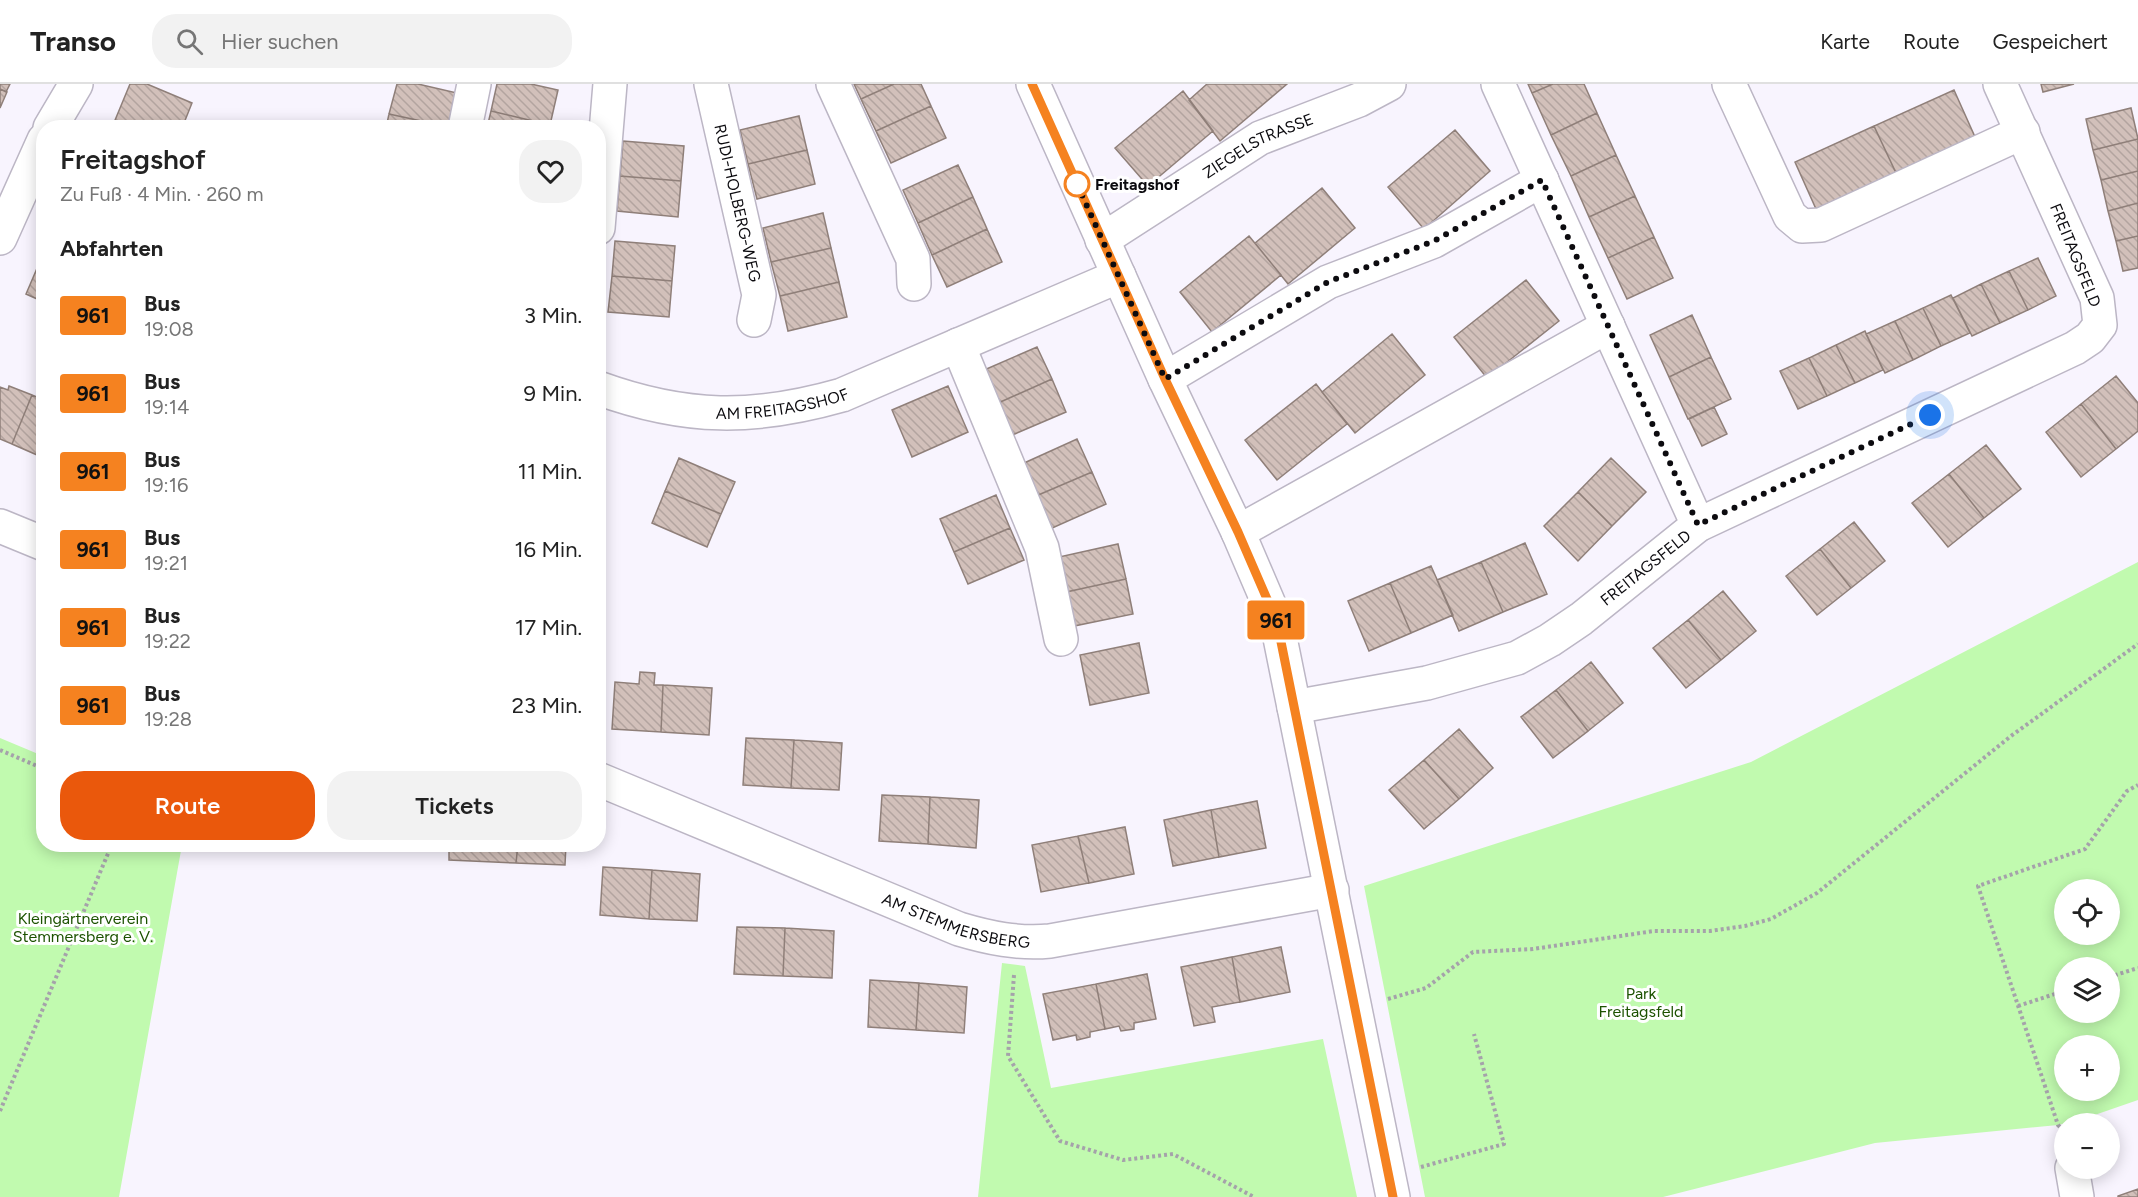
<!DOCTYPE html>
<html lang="de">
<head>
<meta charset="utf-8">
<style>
	body { margin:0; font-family:Figtree,sans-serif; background:#f2f2f2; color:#222; height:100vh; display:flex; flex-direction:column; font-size:22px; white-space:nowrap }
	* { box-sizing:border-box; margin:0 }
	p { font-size:20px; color:#767676 }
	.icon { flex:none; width:33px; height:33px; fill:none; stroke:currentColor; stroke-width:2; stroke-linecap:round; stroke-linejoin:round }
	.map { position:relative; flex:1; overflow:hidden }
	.drawer { position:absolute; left:36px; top:36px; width:570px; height:732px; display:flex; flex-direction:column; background:#fff; border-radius:24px; box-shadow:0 3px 15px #0003 }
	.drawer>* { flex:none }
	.badge { padding:0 12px; border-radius:4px; font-size:21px; line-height:39px }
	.tools { position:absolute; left:2054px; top:795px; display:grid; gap:12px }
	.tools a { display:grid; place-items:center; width:66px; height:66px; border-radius:50%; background:#fff; box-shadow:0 3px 15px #0003; font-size:30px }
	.you { position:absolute; width:30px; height:30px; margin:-15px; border:4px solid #fff; border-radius:50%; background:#1a73e8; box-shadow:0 0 0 9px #1a73e833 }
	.map>.badge { position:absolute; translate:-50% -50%; box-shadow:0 0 0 3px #fff }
	h2 { padding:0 24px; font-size:22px; line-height:54px }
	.round { display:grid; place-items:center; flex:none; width:63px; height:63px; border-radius:24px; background:#f2f2f2 }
	.head { display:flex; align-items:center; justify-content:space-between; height:102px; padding:0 24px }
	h1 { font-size:28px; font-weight:600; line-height:45px }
	.primary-button { display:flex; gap:12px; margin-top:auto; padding:12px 24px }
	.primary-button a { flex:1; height:69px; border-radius:24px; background:#ea580c; color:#fff; font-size:24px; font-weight:600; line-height:69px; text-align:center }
	.primary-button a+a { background:#f2f2f2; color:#222 }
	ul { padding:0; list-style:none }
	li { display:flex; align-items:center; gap:18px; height:78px; padding:0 24px }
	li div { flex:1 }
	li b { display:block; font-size:22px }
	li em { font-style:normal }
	li .badge { min-width:66px; font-weight:700; text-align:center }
	header { display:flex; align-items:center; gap:36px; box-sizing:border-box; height:84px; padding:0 30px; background:#fff; border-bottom:2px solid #e0e0e0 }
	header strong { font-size:28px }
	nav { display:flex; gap:33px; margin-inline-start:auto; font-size:21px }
	.search { width:420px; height:54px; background:#f2f2f2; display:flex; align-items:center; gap:15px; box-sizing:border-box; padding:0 21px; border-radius:24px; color:#767676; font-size:22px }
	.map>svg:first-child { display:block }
	.green { fill:#c1faaf; fill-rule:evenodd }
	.building { fill:url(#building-back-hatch); stroke:#8f7f79; stroke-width:1.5 }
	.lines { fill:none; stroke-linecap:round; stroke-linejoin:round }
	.minor-casing { stroke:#bcb6c5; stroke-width:36 }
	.path { stroke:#a5a2aa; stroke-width:4; stroke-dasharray:3 3; stroke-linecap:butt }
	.minor { stroke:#fff; stroke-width:33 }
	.line-casing { stroke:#fff; stroke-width:14 }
	.line { stroke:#f58220; stroke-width:9 }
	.walk { stroke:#0c0b0f; stroke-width:6; stroke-dasharray:0 10.8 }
	.stop-dot { fill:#fff; stroke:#f58220; stroke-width:3 }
	.labels { text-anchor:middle; stroke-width:6; stroke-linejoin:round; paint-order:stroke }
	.street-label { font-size:16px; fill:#0c0b0f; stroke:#fff }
	.stop-label { font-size:16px; font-weight:bold; fill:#0c0b0f; stroke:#fff; text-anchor:start }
	.park-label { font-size:16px; fill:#1c5200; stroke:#fff }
</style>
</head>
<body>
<header>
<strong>Transo</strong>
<div class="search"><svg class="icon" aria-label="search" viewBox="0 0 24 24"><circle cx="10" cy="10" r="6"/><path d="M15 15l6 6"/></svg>Hier suchen</div>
<nav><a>Karte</a><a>Route</a><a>Gespeichert</a></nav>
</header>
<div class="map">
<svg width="2138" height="1113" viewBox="0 0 2138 1113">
	<defs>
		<pattern id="building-back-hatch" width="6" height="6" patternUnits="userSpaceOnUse" patternTransform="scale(1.5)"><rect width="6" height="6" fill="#d2c0ba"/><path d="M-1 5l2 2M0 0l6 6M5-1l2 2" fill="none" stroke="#b3a49f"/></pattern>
	</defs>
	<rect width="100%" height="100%" fill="#f8f4fe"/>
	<path class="green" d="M2138,478V1016L2086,1034L2058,1041L1875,1059L1663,1113H1425L1364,802L1751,678ZM2064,806H2109V850H2064ZM2064,884H2109V928H2064ZM2064,962H2109V1006H2064Z
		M0,654L43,672L44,760L182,761L119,1113H0Z
		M1002,879L1025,882L1051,1004L1323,955L1357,1113H978Z"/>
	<path class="building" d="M0,0H10L6,8L0,5Z
		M130,0H147L192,19L182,44L113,41Z
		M397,0H418L457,9L449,43L389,30Z
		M497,0H531L558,6L550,41L491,27Z
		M854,0H894L861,15Z
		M894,0H921L931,22L876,47L861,15Z
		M1207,0H1287L1220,57L1189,16Z
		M1528,0H1553L1532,9Z
		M1553,0H1584L1597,29L1551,51L1532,9Z
		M2041,0H2074L2043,8Z
		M0,5L7,8L0,24Z
		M1954,6L1975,53L1896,89L1874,42Z
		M1183,7L1213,47L1148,102L1115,64Z
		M931,22L946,54L891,79L876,47Z
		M2131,24L2138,55L2093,66L2086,35Z
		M491,27L550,41L549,44H487Z
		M1597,29L1616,71L1571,92L1551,51Z
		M389,30L449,43L386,44Z
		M799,32L807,66L748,80L740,46Z
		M1874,42L1896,89L1816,125L1795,78Z
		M1455,46L1490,87L1424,145L1388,103Z
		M2138,55V87L2101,96L2093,66Z
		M623,57L684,62L681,97L620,92Z
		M807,66L815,100L757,115L748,80Z
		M1616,71L1635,112L1589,133L1571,92Z
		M958,81L973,113L918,139L903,106Z
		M2138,87V119L2108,127L2101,96Z
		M620,92L681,97L678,133L617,127Z
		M1322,104L1355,144L1288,200L1255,159Z
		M1635,112L1654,153L1608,174L1589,133Z
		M973,113L987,145L932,171L918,139Z
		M2138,119V152L2116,157L2108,127Z
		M823,129L831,164L771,178L763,144Z
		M987,145L1002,178L947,203L932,171Z
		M1249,152L1281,191L1212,248L1180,208Z
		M2138,152V184L2123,187L2116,157Z
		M1654,153L1673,194L1627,215L1608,174Z
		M615,157L675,162L672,197L612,192Z
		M831,164L839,198L780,212L771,178Z
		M44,168V218L26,210Z
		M2038,174L2056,212L2028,226L2009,187Z
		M2009,187L2028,226L2000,239L1981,200Z
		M612,192L672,197L669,233L608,228Z
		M1526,196L1559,237L1487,294L1454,253Z
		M839,198L847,233L788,247L780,212Z
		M1981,200L2000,239L1972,252L1953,214Z
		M1951,211L1970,249L1941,262L1923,224Z
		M1923,224L1941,262L1913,276L1895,237Z
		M1692,231L1711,273L1669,293L1650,251Z
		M1895,237L1913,276L1885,289L1866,250Z
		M1865,247L1883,286L1855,299L1836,261Z
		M1392,250L1425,291L1355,349L1322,308Z
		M1836,261L1855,299L1827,312L1809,274Z
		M1037,263L1052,295L996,320L982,287Z
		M1711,273L1731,315L1688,335L1669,293Z
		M1809,274L1827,312L1798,325L1780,287Z
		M2116,292L2138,319V347L2116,365L2081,320Z
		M1052,295L1066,328L1010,352L996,320Z
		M1316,300L1347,340L1277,396L1245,356Z
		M9,302L32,311L12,360L0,355V303L8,306Z
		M948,302L968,348L912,373L892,326Z
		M32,311L44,316V374L12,360Z
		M2081,320L2116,365L2081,393L2046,348Z
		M1714,323L1727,350L1702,362L1689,335Z
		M1077,355L1092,388L1036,412L1022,380Z
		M1986,361L2021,405L1984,434L1949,390Z
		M679,374L735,398L721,430L665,407Z
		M1611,374L1646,408L1612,442L1578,408Z
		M1092,388L1106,420L1050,445L1036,412Z
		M1949,390L1984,434L1948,463L1912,419Z
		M665,407L721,430L707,463L652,439Z
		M1578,408L1612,442L1578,477L1544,442Z
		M996,411L1010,444L954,468L940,435Z
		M1854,438L1885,477L1851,504L1820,465Z
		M1010,444L1024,476L968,500L954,468Z
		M1525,459L1547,510L1503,528L1481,478Z
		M1118,460L1126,495L1066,508L1059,473Z
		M1820,465L1851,504L1817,531L1786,492Z
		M1481,478L1503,528L1459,547L1437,496Z
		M1431,482L1453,531L1411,549L1390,499Z
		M1126,495L1133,530L1074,542L1066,508Z
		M1390,499L1411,549L1369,567L1348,517Z
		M1723,507L1756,547L1721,576L1688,536Z
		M1688,536L1721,576L1686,604L1653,564Z
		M1139,559L1149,609L1090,621L1080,571Z
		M1591,578L1623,619L1588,647L1556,606Z
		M640,588L655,589L654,601H663L661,648L612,645L615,598L639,600Z
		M663,601L712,604L709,651L661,648Z
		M1556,606L1588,647L1553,674L1521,633Z
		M1459,645L1493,684L1459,715L1424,676Z
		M746,654L794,656L791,704L743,701Z
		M794,656L842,659L839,706L791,704Z
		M1424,676L1459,715L1424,745L1389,706Z
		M882,711L930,713L928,760L879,757Z
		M930,713L979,716L976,764L928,760Z
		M1257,717L1266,764L1219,773L1211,726Z
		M1211,726L1219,773L1173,782L1164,736Z
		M1125,743L1134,790L1089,799L1078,752Z
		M1078,752L1089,799L1041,808L1032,761Z
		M449,760H518L516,779L449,776Z
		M518,760H566L565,781L516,779Z
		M603,783L652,786L649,835L600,831Z
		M652,786L700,790L697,837L649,835Z
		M737,843L785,844L783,892L734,890Z
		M785,844L834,847L832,894L783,892Z
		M1281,863L1290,908L1240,918L1232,873Z
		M1232,873L1240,918L1212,923L1215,938L1194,942L1181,883Z
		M1147,890L1156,935L1134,939V945L1121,947L1119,942L1105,945L1096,900Z
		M870,896L919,899L916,946L868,943Z
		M919,899L967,903L964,949L916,946Z
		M1096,900L1105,945L1090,948V953L1077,956L1076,951L1053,956L1043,910Z
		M2138,1105V1113H2118V1112Z"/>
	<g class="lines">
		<defs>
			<g id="minor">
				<path id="s1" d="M711,0L759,211L754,236"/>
				<path d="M833,0L913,175L914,200"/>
				<path d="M1033,0L1165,295L1238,448L1277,539L1393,1113"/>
				<path d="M1498,0L1698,441"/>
				<path d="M1729,0L1790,132L1802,142L1821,141L2023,48"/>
				<path d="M50,44L76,0"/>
				<path d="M465,44L474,0"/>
				<path d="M598,144L610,0"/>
				<path d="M0,154L44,56"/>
				<path id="s2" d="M1102,156L1260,54L1359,16L1389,0"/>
				<path d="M958,261L1042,464L1061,555"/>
				<path d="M1165,295L1328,198L1434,157L1542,96"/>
				<path id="s3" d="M598,304C686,336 754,336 842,311L1119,192"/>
				<path d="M0,442L44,460"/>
				<path d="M1238,448L1608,242"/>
				<path id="s4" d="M1294,623L1427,599L1517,574L1550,556L1581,535L1698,441L2075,264L2090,254L2100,241L2097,214L2000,0"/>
				<path id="s5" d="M598,695L959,845C989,854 1018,860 1050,857L1332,806"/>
				<path d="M2072,1084L2077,1113"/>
			</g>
		</defs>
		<use href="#minor" class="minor-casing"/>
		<path class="path" d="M0,666L44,685
			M1014,891L1008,972L1060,1057L1123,1076L1173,1070L1254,1113
			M2109,893L2138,884
			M1388,915L1426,904L1473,868L1533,865L1654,847H1710L1745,842L1771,835L1817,809L2011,652L2138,560
			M2018,922L2064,907
			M0,1027L112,760
			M2064,1047L2058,1041L1978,802L2085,765L2127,707L2138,701
			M1421,1083L1504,1060L1474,950"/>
		<use href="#minor" class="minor"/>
	</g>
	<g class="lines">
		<defs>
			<path id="line" d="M1032,0L1165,295L1238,448L1277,538L1393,1113"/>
		</defs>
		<use href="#line" class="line-casing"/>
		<use href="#line" class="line"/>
		<path class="walk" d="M1077,100L1073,91L1165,295L1328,198L1434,157L1542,96L1698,441L1930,331"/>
	</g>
	<circle class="stop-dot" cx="1077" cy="100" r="12"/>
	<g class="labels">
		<g class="street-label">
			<text dy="6" stroke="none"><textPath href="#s2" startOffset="183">ZIEGELSTRASSE</textPath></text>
			<text dy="6" stroke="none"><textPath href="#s1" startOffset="122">RUDI-HOLBERG-WEG</textPath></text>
			<text transform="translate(2076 171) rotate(68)" y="6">FREITAGSFELD</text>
			<text dy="6" stroke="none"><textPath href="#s3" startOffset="188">AM FREITAGSHOF</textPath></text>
			<text dy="6" stroke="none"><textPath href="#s4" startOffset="386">FREITAGSFELD</textPath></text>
			<text dy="6" stroke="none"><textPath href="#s5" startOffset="386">AM STEMMERSBERG</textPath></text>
		</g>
		<g class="stop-label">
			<text x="1095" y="106">Freitagshof</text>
		</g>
		<g class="park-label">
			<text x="83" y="840">Kleingärtnerverein<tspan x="83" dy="18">Stemmersberg e. V.</tspan></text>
			<text x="1641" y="915">Park<tspan x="1641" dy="18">Freitagsfeld</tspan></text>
		</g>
	</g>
</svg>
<div class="tools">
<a><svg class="icon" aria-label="locate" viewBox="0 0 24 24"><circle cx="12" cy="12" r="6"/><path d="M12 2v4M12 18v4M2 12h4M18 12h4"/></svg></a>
<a><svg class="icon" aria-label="layers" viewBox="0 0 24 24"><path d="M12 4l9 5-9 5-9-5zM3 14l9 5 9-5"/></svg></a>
<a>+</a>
<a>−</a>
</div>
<div class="you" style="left:1930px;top:331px"></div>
<b class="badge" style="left:1276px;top:536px;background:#f58220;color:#111">961</b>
<section class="drawer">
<div class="head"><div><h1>Freitagshof</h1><p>Zu Fuß · 4 Min. · 260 m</p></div><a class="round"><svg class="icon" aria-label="heart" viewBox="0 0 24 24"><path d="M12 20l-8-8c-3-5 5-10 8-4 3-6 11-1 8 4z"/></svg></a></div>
<h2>Abfahrten</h2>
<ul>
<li><span class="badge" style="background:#f58220;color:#111">961</span><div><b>Bus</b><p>19:08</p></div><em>3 Min.</em></li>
<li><span class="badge" style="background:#f58220;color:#111">961</span><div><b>Bus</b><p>19:14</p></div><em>9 Min.</em></li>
<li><span class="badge" style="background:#f58220;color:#111">961</span><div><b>Bus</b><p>19:16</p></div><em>11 Min.</em></li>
<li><span class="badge" style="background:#f58220;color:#111">961</span><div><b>Bus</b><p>19:21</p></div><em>16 Min.</em></li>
<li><span class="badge" style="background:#f58220;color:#111">961</span><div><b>Bus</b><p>19:22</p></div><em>17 Min.</em></li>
<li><span class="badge" style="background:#f58220;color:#111">961</span><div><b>Bus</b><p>19:28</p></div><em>23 Min.</em></li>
</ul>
<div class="primary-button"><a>Route</a><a>Tickets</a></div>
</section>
</div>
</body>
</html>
